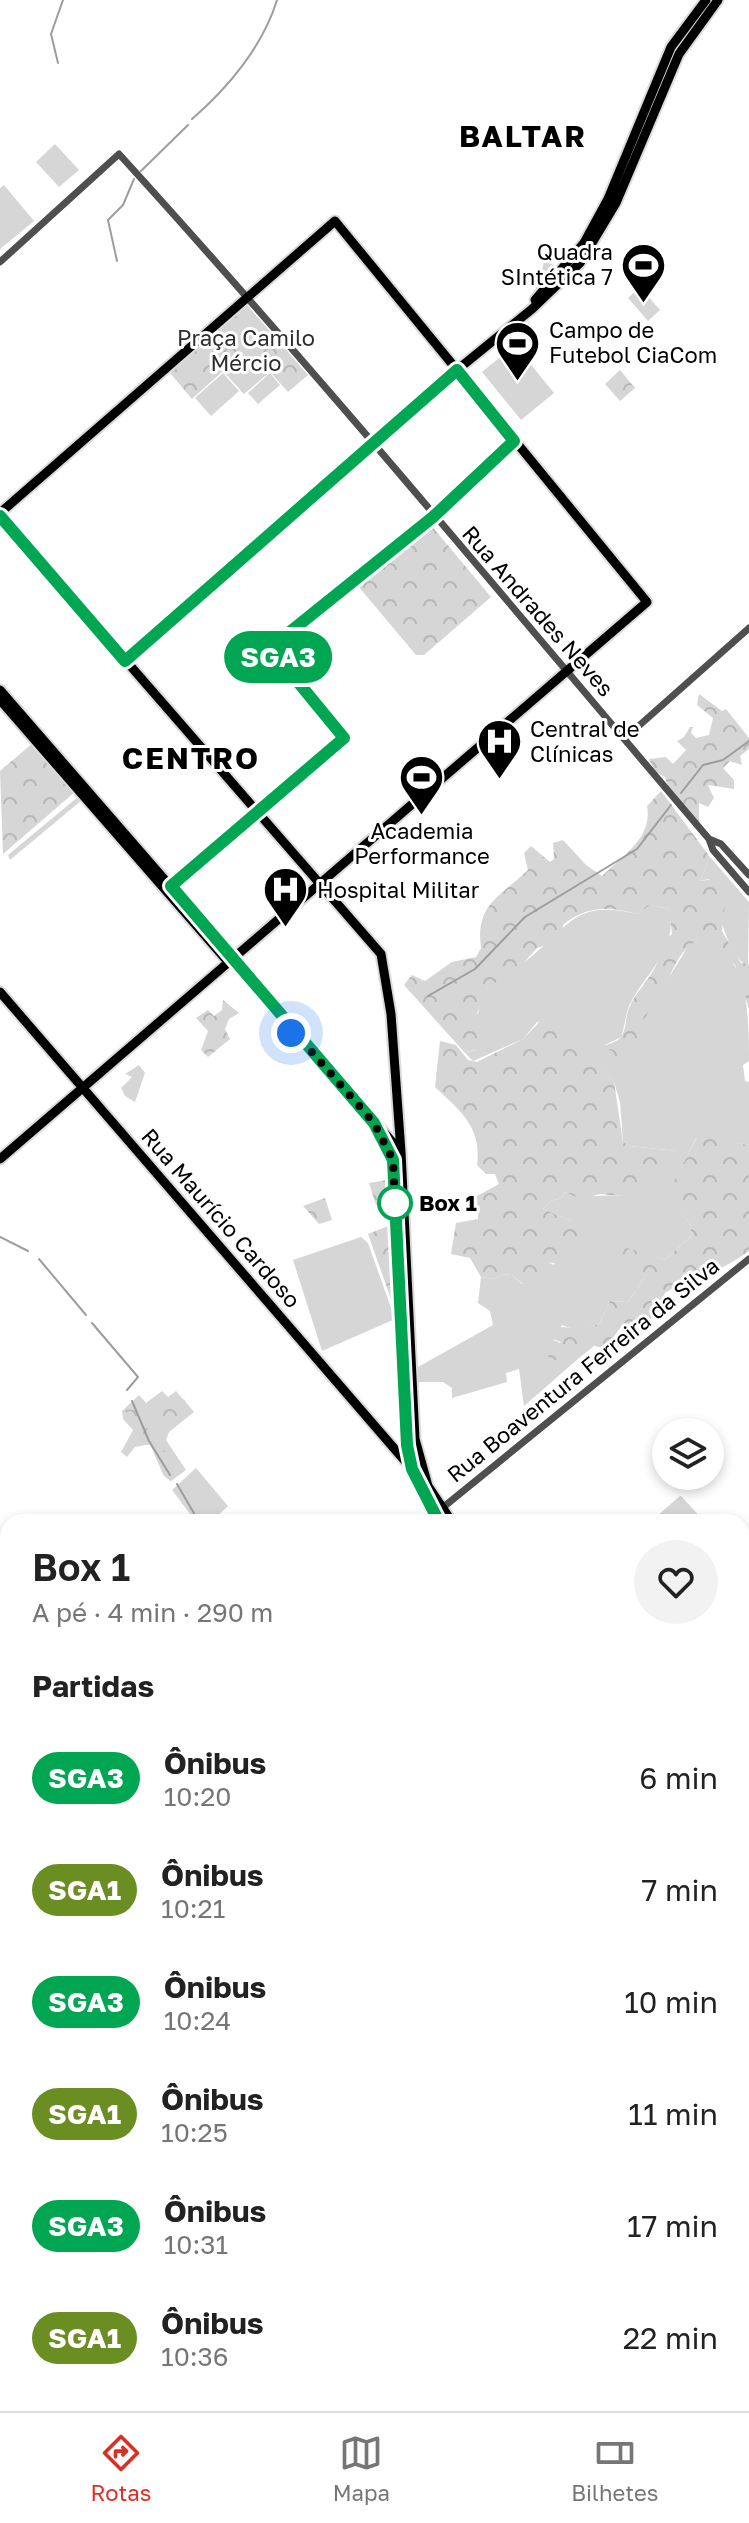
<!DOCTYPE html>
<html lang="pt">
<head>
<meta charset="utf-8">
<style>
	body { margin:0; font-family:"Golos Text",sans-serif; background:#f2f2f2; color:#222; height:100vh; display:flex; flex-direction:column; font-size:30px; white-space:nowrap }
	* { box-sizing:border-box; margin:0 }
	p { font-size:26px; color:#767676 }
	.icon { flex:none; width:44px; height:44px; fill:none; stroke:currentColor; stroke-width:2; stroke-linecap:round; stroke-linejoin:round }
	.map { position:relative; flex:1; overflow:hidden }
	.drawer { position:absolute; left:0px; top:1514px; width:750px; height:898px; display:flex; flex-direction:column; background:#fff; border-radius:24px 24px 0 0; box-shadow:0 4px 12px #0003 }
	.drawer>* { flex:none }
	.badge { padding:0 16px; border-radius:26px; font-size:28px; line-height:52px }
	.tools { position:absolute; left:652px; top:1418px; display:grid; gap:16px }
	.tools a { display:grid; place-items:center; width:72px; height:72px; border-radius:50%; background:#fff; box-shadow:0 4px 12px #0003; font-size:40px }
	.you { position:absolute; width:40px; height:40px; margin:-20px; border:6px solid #fff; border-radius:50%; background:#1a73e8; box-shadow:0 0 0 12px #1a73e833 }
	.map>.badge { position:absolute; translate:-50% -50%; box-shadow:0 0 0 4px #fff }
	h2 { padding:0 32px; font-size:30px; line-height:72px }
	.round { display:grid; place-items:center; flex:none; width:84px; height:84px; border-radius:42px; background:#f2f2f2 }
	.overview { display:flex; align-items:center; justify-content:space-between; height:136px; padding:0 32px }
	h1 { font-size:38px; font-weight:600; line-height:60px }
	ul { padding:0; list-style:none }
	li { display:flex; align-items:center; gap:24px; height:112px; padding:0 32px }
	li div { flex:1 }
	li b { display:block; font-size:30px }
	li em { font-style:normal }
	li .badge { min-width:88px; font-weight:700; text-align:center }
	.menu { display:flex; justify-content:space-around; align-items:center; height:112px; border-top:2px solid #e0e0e0; background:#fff; font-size:22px; color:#767676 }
	.menu a { display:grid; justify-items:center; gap:4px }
	.menu .on { color:#d93025 }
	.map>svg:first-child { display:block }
	.green { fill:#d6d6d6 }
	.forest { fill:url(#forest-crowns) }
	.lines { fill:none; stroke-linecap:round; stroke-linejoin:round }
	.stream { stroke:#9d9d9d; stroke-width:2 }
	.major-casing { stroke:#dbdbdb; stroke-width:13 }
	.highway-casing { stroke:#dbdbdb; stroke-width:15 }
	.minor { stroke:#4f4f4f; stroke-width:7 }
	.major { stroke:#000; stroke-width:9 }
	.highway { stroke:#000; stroke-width:11 }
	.rail-casing { stroke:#000; stroke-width:5 }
	.rail { stroke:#fff; stroke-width:2; stroke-dasharray:6; stroke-linecap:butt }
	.line-casing { stroke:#fff; stroke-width:18 }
	.line { stroke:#00a651; stroke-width:12 }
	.walk { stroke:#000; stroke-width:8; stroke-dasharray:0 14.4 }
	.stop-dot { fill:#fff; stroke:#00a651; stroke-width:4 }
	.labels { text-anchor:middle; stroke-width:6; stroke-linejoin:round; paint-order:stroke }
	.poi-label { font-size:22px; fill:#000; stroke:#fff; text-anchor:start }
	.park-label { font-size:22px; fill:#2d2d2d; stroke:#fff }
	.street-label { font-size:22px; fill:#000; stroke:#fff }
	.stop-label { font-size:22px; font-weight:bold; fill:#000; stroke:#fff; text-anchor:start }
	.district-label { font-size:30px; font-weight:bold; letter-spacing:2px; fill:#000; stroke:#fff }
</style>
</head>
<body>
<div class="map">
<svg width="749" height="2411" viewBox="0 0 749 2411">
	<defs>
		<pattern id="forest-crowns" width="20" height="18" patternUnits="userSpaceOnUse" patternTransform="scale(2)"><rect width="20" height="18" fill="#d6d6d6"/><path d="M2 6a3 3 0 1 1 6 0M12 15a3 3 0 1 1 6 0" fill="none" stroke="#b6b6b6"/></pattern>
	</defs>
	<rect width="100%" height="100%" fill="#fff"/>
	<path class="green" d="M55,144L79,170L59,187L36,162Z
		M4,185L34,221L0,249V188Z
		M640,287L660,310L648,321L628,298Z
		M515,345L554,393L521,420L482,372Z
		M223,373L239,391L211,416L195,398Z
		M270,373L280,385L258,404L248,393Z
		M79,796L82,800L10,860L8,855Z
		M710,857L749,902L748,966C726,957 717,901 709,879L700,881Z
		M650,905L669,909C679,949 645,973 629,1006C625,1016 625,1027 621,1037L605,1045L612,1051L634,1033L689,945L697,941C710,947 725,954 734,965C749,986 749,1035 749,1061L743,1065L745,1081L749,1082V1145L696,1138L669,1193L689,1223L692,1235L665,1260L624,1248L619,1267L646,1275L628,1302L610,1301L600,1323C585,1330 577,1331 562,1325L553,1340C565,1343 568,1353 579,1358L524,1406L519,1369L506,1373L507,1382L452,1398V1388L443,1382H418V1367L493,1325L490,1311L478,1303L481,1277L495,1279L501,1274L512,1275L522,1284L534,1278L546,1261L554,1265L571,1221L543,1209L550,1201L562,1198L565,1192C584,1200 602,1194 622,1196L676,1151L630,1146L623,1142L620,1102L614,1082L563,1027L537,1022L523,1039L473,1061L465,1053L477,1049C477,1029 475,1007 487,989C495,976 515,969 527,960C571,925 574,899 638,914Z
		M139,1065L145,1073L135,1102L125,1096L121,1088L132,1077L125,1074Z
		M361,1237L368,1243L395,1319L322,1351L293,1260Z
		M162,1391L168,1397L176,1391L194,1412L169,1432L166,1440L186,1470L171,1481L164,1476L150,1444L135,1447L127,1457L121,1452L133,1430L123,1419L122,1411L139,1395L146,1403Z
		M196,1468L228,1506L211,1522H196L172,1490Z
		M681,1496L705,1522H650L680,1496Z"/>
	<path class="forest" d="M545,259L559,269L534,296Z
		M247,305L308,375L288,392L270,372L244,394L223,371L192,399L170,373Z
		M620,370L635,388L620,401L605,384Z
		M430,524L491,597L424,655H416L358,586Z
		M699,694L722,711L726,709L749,738V749L740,756L742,765L730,761L723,768L734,780V789L708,785L714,798L708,807L699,803V822L669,789L665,777L655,772L649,759L666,757L673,764L686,750L677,741L684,737L690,727H693L691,733L696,738L709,735L713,718L697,705Z
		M34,742L76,791L3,854L0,771Z
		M661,791L710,857L700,881L715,879L726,894L722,931L741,963L749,964V1009L735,965L697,941C677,951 671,976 661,994C654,1007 643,1019 635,1032L645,1033L647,1038L619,1064L612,1051L603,1046C609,1044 617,1042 621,1037C627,1029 625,1015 630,1006C640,984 663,969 660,943L672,934L669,909L650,905L638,914C610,907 587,905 563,925L562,935L552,943L537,948L518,969L488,987L477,1013L486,1025L477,1049L465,1053L404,985L412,975L425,981L452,962L476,957L481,948C475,904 500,897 528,870L524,853L531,846L550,862L554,859L553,843L563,840L586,865L602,876C623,856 653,837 647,806Z
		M223,1000L239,1013L229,1019L225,1029L230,1039L208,1057L201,1050L208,1031L196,1018L208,1010L214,1016L222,1010Z
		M543,1018L558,1021L568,1031L614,1082L623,1142L630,1146L677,1151L653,1177L622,1196L600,1194L581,1199L565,1192L562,1198L550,1201L543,1209L571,1221L578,1231L573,1254L566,1265L546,1262L535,1278L524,1285L512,1275L501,1274L495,1279L481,1277L470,1258L451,1254L456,1223L478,1219L477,1196L499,1184L495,1174H486L477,1165C482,1126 460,1111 435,1087L440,1041L456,1045L468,1060L477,1062L523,1039Z
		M697,1137L749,1145V1251C732,1263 710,1277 689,1273L677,1286L665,1293L651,1319L621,1327L605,1348L594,1346L579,1358L571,1355L549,1362L548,1351L561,1342L544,1336L549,1328C568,1324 580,1333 600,1323L610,1301L628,1302L646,1275L619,1268V1254L624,1247L665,1260L692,1235L689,1223L668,1193Z
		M392,1179V1199L376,1205L369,1183Z
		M325,1198L332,1220L319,1224L303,1206Z
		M393,1224L398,1319L368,1234Z
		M184,1399L191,1411L171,1428L159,1422L152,1411L162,1400L177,1404Z
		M124,1409L141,1411L153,1444L146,1445Z
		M163,1442L166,1446L163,1450L182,1469L171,1481L164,1476L154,1453L157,1443Z
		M749,1708V1756L742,1758V1710Z
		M4,1926L8,1927V1972H0V1929Z"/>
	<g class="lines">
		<path class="stream" d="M58,63L51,34L63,0
			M192,119C228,88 263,46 277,0
			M141,171L188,125
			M117,261L108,220L123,205L134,179
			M681,793L703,765L723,760L749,741
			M428,996L475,969L525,917L637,849L671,805
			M0,1237L28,1251
			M39,1259L86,1315
			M92,1323L138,1377L127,1390
			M132,1401L149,1441L170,1475
			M177,1484L199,1522
			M454,2411L461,2404"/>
		<defs>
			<path id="major" d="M535,300L584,243L608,199L671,47L706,0
				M457,370L532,309L580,263L616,203L679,54L718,0
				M0,513L335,221L647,602L0,1159
				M0,516L381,954L391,1014L401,1152L415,1439L428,1486L452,1522
				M0,690L401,1152
				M0,700L229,963
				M0,992L424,1483
				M383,1139L393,1160L405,1427L411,1465
				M416,1479L439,1522
				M0,1647L8,1654
				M742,1833L749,1843
				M742,1846L749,1855
				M0,1977H8
				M742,1991L749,1989
				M0,2015L8,2016"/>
			<path id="highway" d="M742,1957L749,1954
				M742,1983H749
				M0,1996H8"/>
		</defs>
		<use href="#major" class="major-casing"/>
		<use href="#highway" class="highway-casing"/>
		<path class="minor" d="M0,262L119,154C322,377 514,610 709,839L713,850L749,892
			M624,739L749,628
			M709,839L721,844L749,875
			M441,1509L749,1259
			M140,2404L146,2411
			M287,2404L298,2411
			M184,2411L190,2404"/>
		<use href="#major" class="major"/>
		<use href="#highway" class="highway"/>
		<defs>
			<path id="rail" d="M0,1690L8,1761
				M0,1750L8,1846
				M0,2253L8,2241"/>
		</defs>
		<use href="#rail" class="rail-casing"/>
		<use href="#rail" class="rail"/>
	</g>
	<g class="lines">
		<defs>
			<path id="line" d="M0,516L125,661L457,370L514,441L433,517L270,648L344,738L171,886L374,1123L393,1160L407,1445L412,1469L439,1522"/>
		</defs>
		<use href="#line" class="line-casing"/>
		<use href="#line" class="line"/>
		<path class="walk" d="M291,1033L297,1035L374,1123L393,1160L395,1203"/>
	</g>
	<defs>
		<symbol id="stadium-pin" viewBox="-11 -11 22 30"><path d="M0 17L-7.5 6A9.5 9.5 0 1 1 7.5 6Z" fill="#000" stroke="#fff"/><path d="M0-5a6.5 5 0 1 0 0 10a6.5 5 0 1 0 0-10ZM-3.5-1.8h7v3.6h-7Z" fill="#fff"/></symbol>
		<symbol id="hospital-pin" viewBox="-11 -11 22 30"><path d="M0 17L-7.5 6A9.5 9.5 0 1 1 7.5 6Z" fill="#000" stroke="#fff"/><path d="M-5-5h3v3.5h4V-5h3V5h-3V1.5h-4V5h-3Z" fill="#fff"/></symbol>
	</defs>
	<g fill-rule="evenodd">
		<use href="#stadium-pin" x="618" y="240" width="51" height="69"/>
		<use href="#stadium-pin" x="492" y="318" width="51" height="69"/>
		<use href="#hospital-pin" x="474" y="716" width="51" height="69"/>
		<use href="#stadium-pin" x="396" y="752" width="51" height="69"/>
		<use href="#hospital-pin" x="260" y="864" width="51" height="69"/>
	</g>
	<circle class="stop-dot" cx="395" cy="1203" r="16"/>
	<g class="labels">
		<g class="poi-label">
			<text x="613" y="260" text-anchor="end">Quadra<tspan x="613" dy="25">SIntética 7</tspan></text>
			<text x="549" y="338">Campo de<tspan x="549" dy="25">Futebol CiaCom</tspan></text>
			<text x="530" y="737">Central de<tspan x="530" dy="25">Clínicas</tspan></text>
			<text x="422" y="839" text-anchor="middle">Academia<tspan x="422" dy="25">Performance</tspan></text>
			<text x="317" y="898">Hospital Militar</text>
		</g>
		<g class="park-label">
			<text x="246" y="346">Praça Camilo<tspan x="246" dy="25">Mércio</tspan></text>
		</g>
		<g class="street-label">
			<text transform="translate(538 611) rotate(49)" y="8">Rua Andrades Neves</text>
			<text transform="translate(221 1218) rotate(49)" y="8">Rua Maurício Cardoso</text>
			<text transform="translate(583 1370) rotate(-39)" y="8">Rua Boaventura Ferreira da Silva</text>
		</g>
		<g class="stop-label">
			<text x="419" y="1211">Box 1</text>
		</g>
		<g class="district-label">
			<text x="523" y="147">BALTAR</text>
			<text x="191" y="769">CENTRO</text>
		</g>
	</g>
</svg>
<div class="tools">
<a><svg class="icon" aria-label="layers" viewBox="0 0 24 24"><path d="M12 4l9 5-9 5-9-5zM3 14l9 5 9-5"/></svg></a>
</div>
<div class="you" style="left:291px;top:1033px"></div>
<b class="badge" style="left:278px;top:657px;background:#00a651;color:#fff">SGA3</b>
<section class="drawer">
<div class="overview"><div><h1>Box 1</h1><p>A pé · 4 min · 290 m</p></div><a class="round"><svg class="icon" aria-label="heart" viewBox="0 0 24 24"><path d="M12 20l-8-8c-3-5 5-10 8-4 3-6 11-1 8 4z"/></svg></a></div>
<h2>Partidas</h2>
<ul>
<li><span class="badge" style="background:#00a651;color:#fff">SGA3</span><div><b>Ônibus</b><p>10:20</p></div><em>6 min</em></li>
<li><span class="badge" style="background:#6b8e23;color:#fff">SGA1</span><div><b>Ônibus</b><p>10:21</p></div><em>7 min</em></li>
<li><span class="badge" style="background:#00a651;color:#fff">SGA3</span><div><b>Ônibus</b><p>10:24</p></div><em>10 min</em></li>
<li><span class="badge" style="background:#6b8e23;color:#fff">SGA1</span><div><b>Ônibus</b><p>10:25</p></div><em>11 min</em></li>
<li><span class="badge" style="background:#00a651;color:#fff">SGA3</span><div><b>Ônibus</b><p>10:31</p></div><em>17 min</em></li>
<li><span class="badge" style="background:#6b8e23;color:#fff">SGA1</span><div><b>Ônibus</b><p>10:36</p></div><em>22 min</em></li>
</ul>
</section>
</div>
<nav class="menu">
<a class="on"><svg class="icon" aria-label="directions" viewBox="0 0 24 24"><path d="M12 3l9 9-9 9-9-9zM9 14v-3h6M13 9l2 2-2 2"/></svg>Rotas</a>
<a><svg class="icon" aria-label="map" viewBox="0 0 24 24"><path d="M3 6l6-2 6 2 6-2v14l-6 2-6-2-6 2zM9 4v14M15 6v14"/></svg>Mapa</a>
<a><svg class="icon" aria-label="tickets" viewBox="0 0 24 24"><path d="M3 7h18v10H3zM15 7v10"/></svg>Bilhetes</a>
</nav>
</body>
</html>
